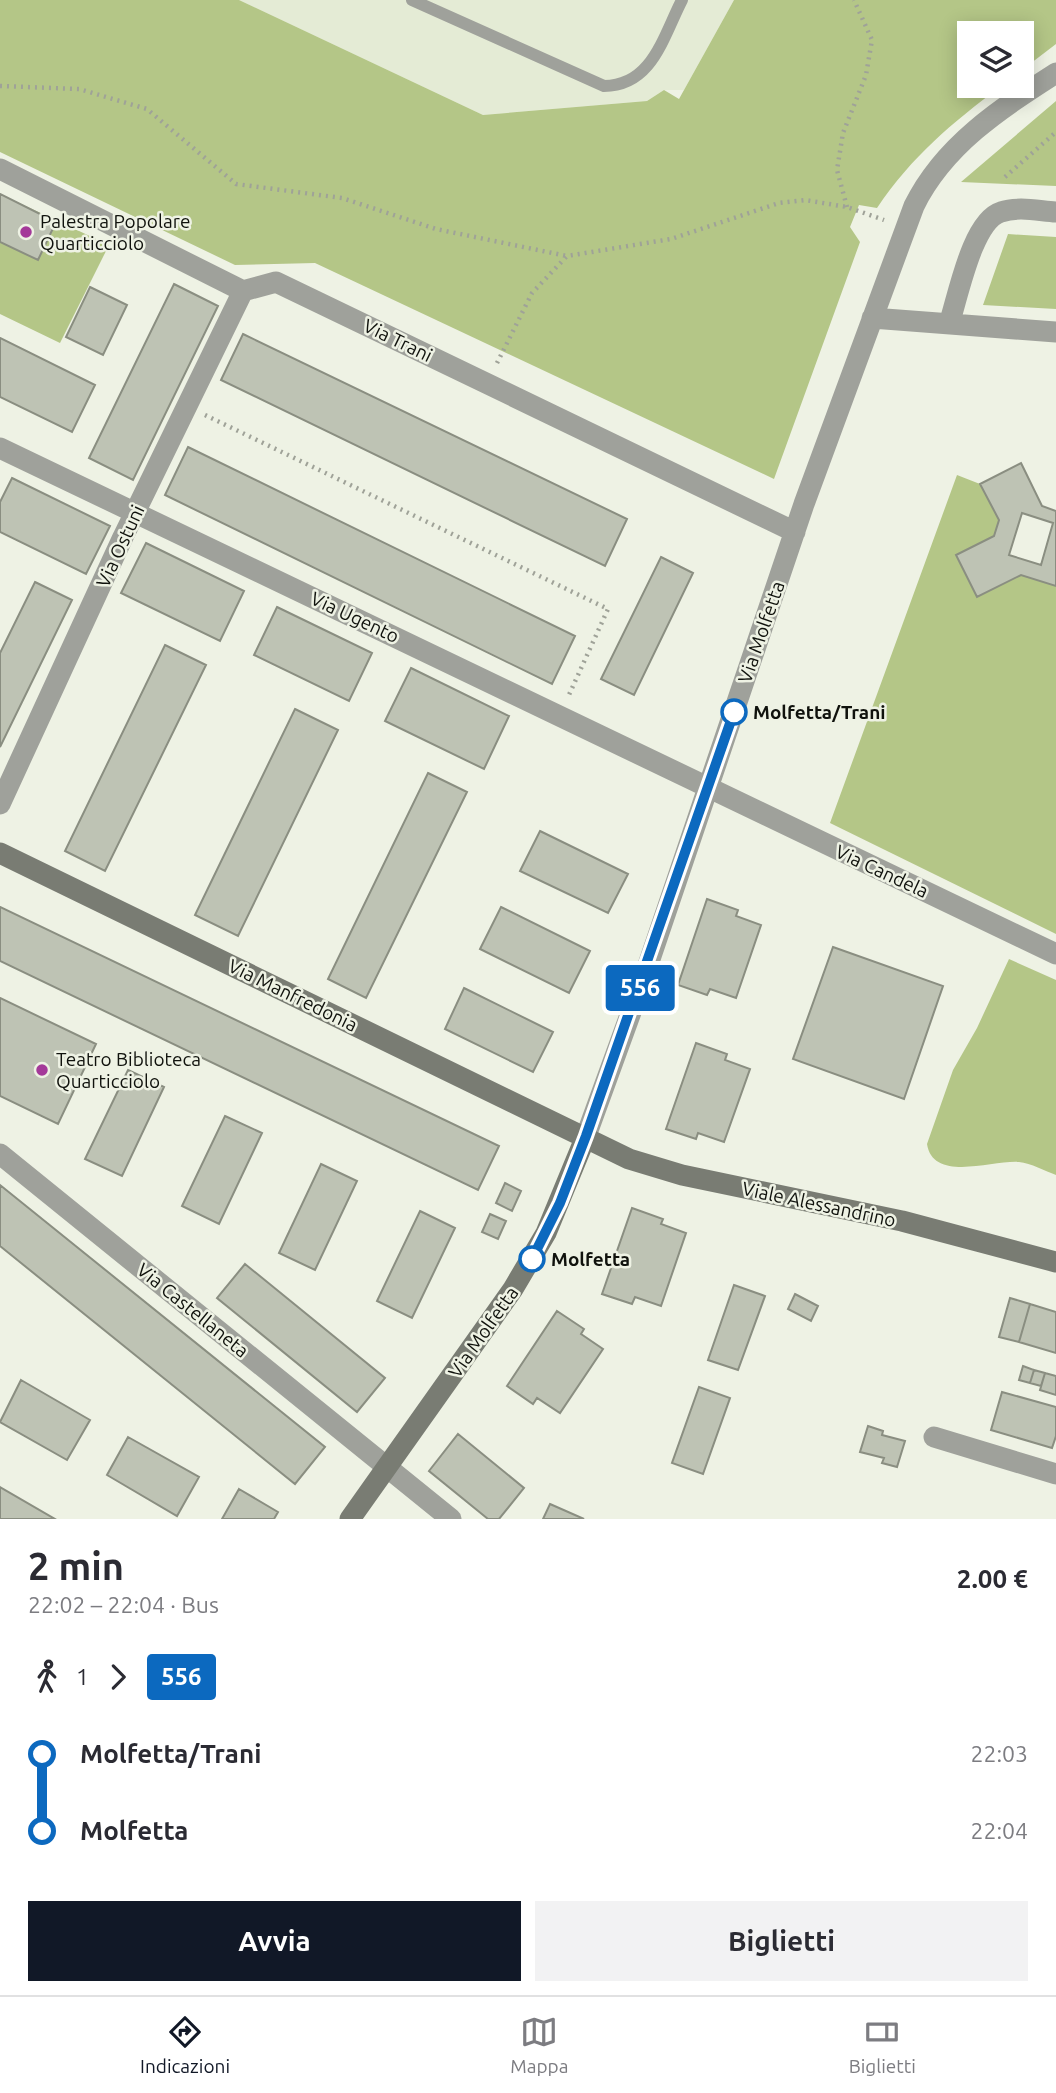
<!DOCTYPE html>
<html lang="it">
<head>
<meta charset="utf-8">
<style>
	body { margin:0; font-family:Ubuntu,sans-serif; background:#f2f2f3; color:#2b2b33; height:100vh; display:flex; flex-direction:column; font-size:26px; white-space:nowrap }
	* { box-sizing:border-box; margin:0 }
	p { font-size:23px; color:#7c7c81 }
	.icon { flex:none; width:38px; height:38px; fill:none; stroke:currentColor; stroke-width:2; stroke-linecap:round; stroke-linejoin:round }
	.map { position:relative; height:1519px; overflow:hidden }
	.panel { display:flex; flex-direction:column; background:#fff; flex:1 }
	.panel>* { flex:none }
	.badge { padding:0 14px; border-radius:5px; font-size:24px; line-height:46px }
	.controls { position:absolute; left:957px; top:21px; display:grid; gap:14px }
	.controls a { display:grid; place-items:center; width:77px; height:77px; border-radius:0px; background:#fff; box-shadow:0 4px 18px #0003; font-size:35px }
	.map>.badge { position:absolute; translate:-50% -50%; box-shadow:0 0 0 4px #fff }
	.legs { display:flex; align-items:center; gap:10px; height:77px; padding:0 28px; font-size:23px }
	.legs p { margin-inline-start:auto }
	.summary { display:flex; align-items:center; justify-content:space-between; height:119px; padding:0 28px }
	h1 { font-size:38px; font-weight:600; line-height:52px }
	.cta { display:flex; gap:14px; margin-top:auto; padding:14px 28px }
	.cta a { flex:1; height:80px; border-radius:0px; background:#111827; color:#fff; font-size:28px; font-weight:600; line-height:80px; text-align:center }
	.cta a+a { background:#f2f2f3; color:#2b2b33 }
	ul { padding:0 28px; list-style:none }
	li { display:flex; align-items:center; gap:24px; height:77px; font-size:26px }
	li i { display:grid; place-items:center; width:10px; height:100%; margin:0 9px; background:currentColor }
	li i::after { content:''; width:18px; height:18px; margin:-9px; border:5px solid; border-radius:50%; background:#fff }
	li p { margin-inline-start:auto }
	li:first-child i { background:linear-gradient(#0000 50%,currentColor 0) }
	li:last-child i { background:linear-gradient(currentColor 50%,#0000 0) }
	.dock { display:flex; justify-content:space-around; align-items:center; height:98px; border-top:2px solid #e1e1e2; background:#fff; font-size:19px; color:#7c7c81 }
	.dock a { display:grid; justify-items:center; gap:4px }
	.dock .current { color:#111827 }
	.map>svg:first-child { display:block }
	.built { fill:#e4ebd5 }
	.green { fill:#b4c687 }
	.building { fill:#bec3b4; stroke:#8a8e81; stroke-width:2; fill-rule:evenodd }
	.lines { fill:none; stroke-linecap:round; stroke-linejoin:round }
	.path { stroke:#9fa298; stroke-width:4.5; stroke-dasharray:2 5; stroke-linecap:butt }
	.lane { stroke:#9fa19b; stroke-width:12 }
	.street { stroke:#9fa19b; stroke-width:21 }
	.secondary { stroke:#797c73; stroke-width:21 }
	.line-1-casing { stroke:#fff; stroke-width:16 }
	.line-1 { stroke:#0c69bf; stroke-width:10 }
	.poi-dot { fill:#a43999; stroke:#eef2e4; stroke-width:2.5 }
	.stop-1-dot { fill:#fff; stroke:#0c69bf; stroke-width:3.5 }
	.labels { text-anchor:middle; stroke-width:5; stroke-linejoin:round; paint-order:stroke }
	.poi-label { font-size:19px; fill:#10120d; stroke:#eef2e4; text-anchor:start }
	.street-label { font-size:19px; fill:#10120d; stroke:#eef2e4 }
	.stop-label { font-size:19px; font-weight:bold; fill:#10120d; stroke:#eef2e4; text-anchor:start }
</style>
</head>
<body>
<div class="map">
<svg width="1056" height="1519" viewBox="0 0 1056 1519">
	<rect width="100%" height="100%" fill="#eef2e4"/>
	<path class="built" d="M239,0H734L684,90H664L647,101L483,115Z"/>
	<path class="green" d="M0,0H239L483,115L647,101L664,90L679,99L734,0H1056V44L1022,70V33H970V86H1001C951,124 913,155 877,208L859,205L850,227L860,242L774,479L315,263L235,265L0,152Z
		M1056,101V186L961,182Z
		M0,194L109,245L60,343L0,314Z
		M1008,234L1056,237V309L983,305Z
		M957,475L980,484L999,520L994,536L956,555L1056,586V934L830,823Z
		M1009,959L1056,980V1175C1045,1171 1031,1163 1019,1162C993,1160 933,1183 927,1144L953,1070L977,1028Z"/>
	<path class="building" d="M0,194L56,222L38,260L0,242Z
		M174,284L218,306L133,480L89,458Z
		M90,287L127,305L103,355L66,337Z
		M243,334L627,519L605,566L221,380Z
		M0,338L95,385L72,432L0,397Z
		M188,447L575,636L552,684L165,495Z
		M1021,463L1042,506L1056,511V586L1021,575L977,597L956,555L994,536L999,520L980,484ZM1022,513L1053,523L1041,565L1009,555Z
		M12,478L110,526L86,574L0,532V502Z
		M146,543L244,591L220,641L121,593Z
		M661,557L693,573L634,695L601,679Z
		M35,582L72,600L0,747V653Z
		M277,607L372,653L349,701L254,655Z
		M165,645L206,665L105,871L65,851Z
		M411,668L509,716L484,769L385,721Z
		M295,709L338,730L238,936L195,915Z
		M428,773L467,792L366,998L328,979Z
		M540,831L628,874L608,913L520,871Z
		M707,899L738,910L736,916L761,925L736,998L710,989L707,995L678,985Z
		M0,907L499,1146L478,1190L0,961Z
		M501,907L590,951L569,993L480,949Z
		M833,947L943,986L904,1099L793,1059Z
		M464,988L553,1032L533,1072L445,1029Z
		M0,998L96,1044L58,1124L0,1096Z
		M696,1043L727,1054L725,1060L750,1069L724,1142L698,1133L696,1139L666,1129Z
		M128,1070L164,1087L122,1176L85,1159Z
		M225,1116L262,1133L219,1224L182,1206Z
		M321,1164L357,1181L315,1270L279,1253Z
		M505,1183L521,1191L512,1211L496,1203Z
		M0,1185L325,1447L295,1484L0,1246Z
		M632,1208L663,1219L661,1224L686,1233L661,1306L635,1297L632,1304L602,1294Z
		M420,1211L455,1228L412,1318L377,1301Z
		M490,1214L506,1221L498,1239L482,1232Z
		M245,1264L385,1378L357,1412L217,1298Z
		M734,1285L765,1296L738,1370L708,1360Z
		M795,1294L818,1306L811,1321L788,1309Z
		M1010,1298L1030,1304L1019,1342L999,1337Z
		M1030,1304L1056,1312V1353L1019,1342Z
		M557,1311L584,1329L581,1334L603,1349L560,1413L537,1398L533,1404L507,1386Z
		M1023,1366L1034,1370L1030,1383L1019,1380Z
		M1034,1370L1045,1373L1041,1386L1030,1383Z
		M1045,1373L1056,1376V1395L1040,1390Z
		M21,1380L90,1420L67,1460L0,1422Z
		M699,1387L730,1398L703,1474L672,1463Z
		M1002,1392L1056,1407V1436L1052,1448L991,1430Z
		M868,1426L883,1431L882,1435L905,1441L897,1467L882,1463L884,1458L860,1452Z
		M458,1434L524,1488L499,1519H488L429,1471Z
		M128,1437L199,1477L177,1516L107,1475Z
		M0,1487L55,1519H0Z
		M239,1489L278,1512L274,1519H222Z
		M550,1504L584,1519H543Z"/>
	<g class="lines">
		<path class="path" d="M0,86L79,89L147,109L236,184L342,198L436,229L567,256
			M1005,177L1056,132
			M847,207L837,170L843,133L866,75L872,40L854,0
			M497,363L532,293L567,256L671,239L779,203L805,200L847,207L884,220
			M205,415L608,609L568,697"/>
		<path class="lane" d="M412,0L604,86C652,86 663,37 682,0"/>
		<path class="street" d="M0,169L243,291L276,282L795,532
			M872,318L1056,332
			M949,324C958,297 972,221 1001,212C1018,206 1039,211 1056,212
			M0,448L1056,954
			M0,804L123,537L243,291
			M586,1136L646,971L804,504L914,206C944,145 1000,109 1056,73
			M0,1154L451,1519
			M934,1437L1056,1474"/>
		<path class="secondary" d="M0,853L629,1159L682,1175L902,1221L1056,1262
			M350,1519L513,1289L546,1233L586,1136"/>
	</g>
	<g class="lines">
		<defs>
			<path id="line-1" d="M532,1259L560,1203L586,1136L734,712"/>
		</defs>
		<use href="#line-1" class="line-1-casing"/>
		<use href="#line-1" class="line-1"/>
	</g>
	<g class="poi-dot">
		<circle cx="26" cy="232" r="7"/>
		<circle cx="42" cy="1070" r="7"/>
	</g>
	<g class="stop-1-dot">
		<circle cx="734" cy="712" r="12"/>
		<circle cx="532" cy="1259" r="12"/>
	</g>
	<g class="labels">
		<g class="poi-label">
			<text x="40" y="228">Palestra Popolare<tspan x="40" dy="22">Quarticciolo</tspan></text>
			<text x="56" y="1066">Teatro Biblioteca<tspan x="56" dy="22">Quarticciolo</tspan></text>
		</g>
		<g class="street-label">
			<text transform="translate(398 340) rotate(26)" y="7">Via Trani</text>
			<text transform="translate(120 546) rotate(-65)" y="7">Via Ostuni</text>
			<text transform="translate(355 617) rotate(25)" y="7">Via Ugento</text>
			<text transform="translate(761 632) rotate(-71)" y="7">Via Molfetta</text>
			<text transform="translate(882 871) rotate(25)" y="7">Via Candela</text>
			<text transform="translate(293 995) rotate(26)" y="7">Via Manfredonia</text>
			<text transform="translate(819 1204) rotate(12)" y="7">Viale Alessandrino</text>
			<text transform="translate(193 1310) rotate(39)" y="7">Via Castellaneta</text>
			<text transform="translate(483 1332) rotate(-55)" y="7">Via Molfetta</text>
		</g>
		<g class="stop-label">
			<text x="753" y="719">Molfetta/Trani</text>
			<text x="551" y="1266">Molfetta</text>
		</g>
	</g>
</svg>
<div class="controls">
<a><svg class="icon" aria-label="layers" viewBox="0 0 24 24"><path d="M12 4l9 5-9 5-9-5zM3 14l9 5 9-5"/></svg></a>
</div>
<b class="badge" style="left:640px;top:988px;background:#0c69bf;color:#fff">556</b>
</div>
<section class="panel">
<div class="summary"><div><h1>2 min</h1><p>22:02 – 22:04 · Bus</p></div><b>2.00 €</b></div>
<div class="legs"><svg class="icon" aria-label="walk" viewBox="0 0 24 24"><circle cx="13" cy="4" r="2"/><path d="M13 8l-2 6 4 7M11 14l-3 7M7 12l3-4h3l4 4"/></svg>1<svg class="icon" aria-label="forward" viewBox="0 0 24 24"><path d="M9 5l7 7-7 7"/></svg><b class="badge" style="background:#0c69bf;color:#fff">556</b></div>
<ul>
<li><i style="color:#0c69bf"></i><b>Molfetta/Trani</b><p>22:03</p></li>
<li><i style="color:#0c69bf"></i><b>Molfetta</b><p>22:04</p></li>
</ul>
<div class="cta"><a>Avvia</a><a>Biglietti</a></div>
</section>
<nav class="dock">
<a class="current"><svg class="icon" aria-label="directions" viewBox="0 0 24 24"><path d="M12 3l9 9-9 9-9-9zM9 14v-3h6M13 9l2 2-2 2"/></svg>Indicazioni</a>
<a><svg class="icon" aria-label="map" viewBox="0 0 24 24"><path d="M3 6l6-2 6 2 6-2v14l-6 2-6-2-6 2zM9 4v14M15 6v14"/></svg>Mappa</a>
<a><svg class="icon" aria-label="tickets" viewBox="0 0 24 24"><path d="M3 7h18v10H3zM15 7v10"/></svg>Biglietti</a>
</nav>
</body>
</html>
